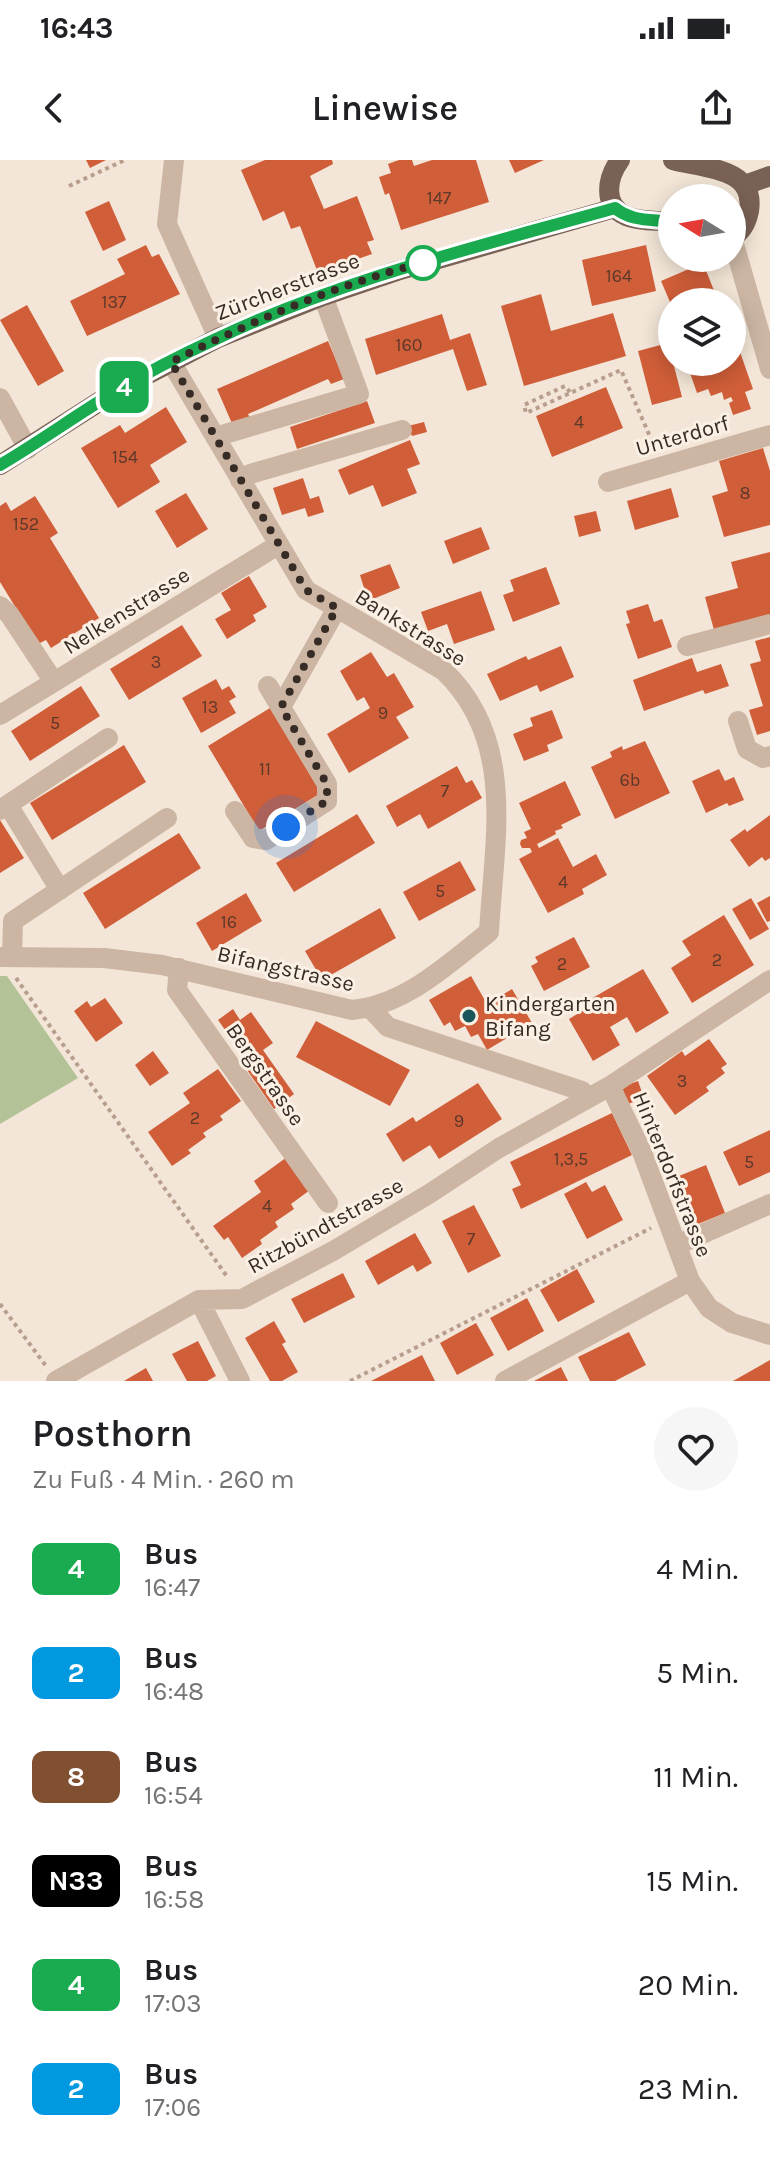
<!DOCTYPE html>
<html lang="de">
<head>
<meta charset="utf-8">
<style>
	body { margin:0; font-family:Karla,sans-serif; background:#f6f6f6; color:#202124; height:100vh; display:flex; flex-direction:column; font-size:30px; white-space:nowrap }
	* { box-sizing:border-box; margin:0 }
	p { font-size:26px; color:#757577 }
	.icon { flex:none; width:44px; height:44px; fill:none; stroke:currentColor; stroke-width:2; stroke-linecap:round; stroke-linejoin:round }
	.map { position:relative; height:1221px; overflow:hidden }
	.panel { display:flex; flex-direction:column; background:#fff; flex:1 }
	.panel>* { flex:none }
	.badge { padding:0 16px; border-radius:12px; font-size:28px; line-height:52px }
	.needle { width:52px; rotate:281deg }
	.controls { position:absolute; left:658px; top:24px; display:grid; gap:16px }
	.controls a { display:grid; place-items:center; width:88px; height:88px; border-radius:50%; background:#fff; box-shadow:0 4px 20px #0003; font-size:40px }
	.you { position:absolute; width:40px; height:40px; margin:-20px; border:6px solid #fff; border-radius:50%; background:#1a73e8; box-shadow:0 0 0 12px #1a73e833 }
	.map>.badge { position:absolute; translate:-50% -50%; box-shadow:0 0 0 4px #fff }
	.round { display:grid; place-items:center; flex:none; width:84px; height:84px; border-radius:42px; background:#f6f6f6 }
	.head { display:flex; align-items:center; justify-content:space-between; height:136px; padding:0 32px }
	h1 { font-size:38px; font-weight:600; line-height:60px }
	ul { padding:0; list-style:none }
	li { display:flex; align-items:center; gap:24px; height:104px; padding:0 32px }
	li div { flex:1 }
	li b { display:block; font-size:30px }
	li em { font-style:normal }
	li .badge { min-width:88px; font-weight:700; text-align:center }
	.status { display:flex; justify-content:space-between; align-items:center; height:56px; padding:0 40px; background:#fff; direction:ltr }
	.status svg { height:22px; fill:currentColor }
	header { display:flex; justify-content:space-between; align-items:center; height:104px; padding:0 32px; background:#fff; font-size:36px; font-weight:600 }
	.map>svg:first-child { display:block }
	.green { fill:#b4c397 }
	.building { fill:#d05e39 }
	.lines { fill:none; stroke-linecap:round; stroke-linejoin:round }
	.path { stroke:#b89f8d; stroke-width:4; stroke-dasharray:4 4; stroke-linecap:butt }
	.minor { stroke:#ccb6a3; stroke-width:20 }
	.major { stroke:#7a6155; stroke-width:20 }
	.line-casing { stroke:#fff; stroke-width:18 }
	.line { stroke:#1aaa50; stroke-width:12 }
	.walk { stroke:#362b25; stroke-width:8; stroke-dasharray:0 14.4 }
	.stop-dot { fill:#fff; stroke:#1aaa50; stroke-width:4 }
	.poi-dot { fill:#18565b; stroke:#fbf0e4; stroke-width:3 }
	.labels { text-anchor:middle; stroke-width:6; stroke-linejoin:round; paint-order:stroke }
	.number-label { font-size:18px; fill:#5c382a }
	.street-label { font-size:22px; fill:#362b25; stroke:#fbf0e4 }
	.poi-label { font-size:22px; fill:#362b25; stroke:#fbf0e4; text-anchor:start }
</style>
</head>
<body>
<div class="status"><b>16:43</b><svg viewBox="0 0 49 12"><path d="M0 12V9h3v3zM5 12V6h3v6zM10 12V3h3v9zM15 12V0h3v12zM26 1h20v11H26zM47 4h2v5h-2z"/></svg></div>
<header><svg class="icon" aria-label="back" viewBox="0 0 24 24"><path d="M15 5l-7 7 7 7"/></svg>Linewise<svg class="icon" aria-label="share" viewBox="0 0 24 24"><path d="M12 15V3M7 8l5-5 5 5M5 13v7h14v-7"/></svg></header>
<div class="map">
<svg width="770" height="1221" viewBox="0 0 770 1221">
	<rect width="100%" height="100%" fill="#f3e6d8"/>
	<path class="green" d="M0,816H7L78,918L0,964Z"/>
	<path class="building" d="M86,0H106L90,8Z
		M265,0H332L333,4L310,16L324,49L357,36L374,80L367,82L372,94L318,113L300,66L291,69L284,51L263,61L241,10Z
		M399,0H412L414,6L432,0H476L489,42L401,70L389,33L385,35L379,17L391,13L388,4Z
		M509,0H544L515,13Z
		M109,41L126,80L103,91L85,52Z
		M146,85L152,97L159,94L180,134L87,176L70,141L125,114L117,99Z
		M646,85L656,131L592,146L582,100Z
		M703,103L717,138L721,137L723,142H670L661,121Z
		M541,134L551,171L613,153L626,196L524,226L501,146Z
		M27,145L64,211L38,226L0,160Z
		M442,154L450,180L470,173L487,225L467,231L453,189L376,215L365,179Z
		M328,181L344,219L331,224L328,219L248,254L251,260L234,268L217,229Z
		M668,183L682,237L652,245L638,191Z
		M740,192L753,229L745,232L751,249L733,255L729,243L733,241L731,237L724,240L722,232L711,236L708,229L697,233L689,210L711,202H732V194Z
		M606,227L623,268L552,297L536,256Z
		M367,241L375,263L297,289L290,267Z
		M166,247L187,282L150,305L160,322L118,348L81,288L120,265L125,273Z
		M424,262L427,272L412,276L408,266Z
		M410,280L420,304L407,309L417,333L382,347L373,325L349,335L338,310Z
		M763,288L770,311V365L724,377L712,336L728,331L719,301Z
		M303,318L310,339L319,336L324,352L308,357L305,348L282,355L273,328Z
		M671,328L679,357L635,370L627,341Z
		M186,333L208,369L177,388L155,351Z
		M35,336L58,373L50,378L99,458L51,488L46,480L38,484L0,422V346L6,342L11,351Z
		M596,351L601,371L579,377L574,356Z
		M481,367L490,389L453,404L444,381Z
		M770,392V463L714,470L705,437L738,428L731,402Z
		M390,404L400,428L368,441L360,415Z
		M546,407L560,444L513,462L503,435L514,431L510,420Z
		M249,416L267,447L253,455L256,461L227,479L215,459L231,450L221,433Z
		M481,431L495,470L454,484L447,464L428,471L421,452Z
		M648,444L654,462L662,459L672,487L638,499L626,464L630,463L626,451Z
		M182,465L202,496L129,540L110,509Z
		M770,477V571L757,575L749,550L763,546L750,504L761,501L755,481Z
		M561,486L574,517L540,532L537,525L500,541L487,514L526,496L528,500Z
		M371,492L387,517L394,513L414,547L396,557L409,578L349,613L327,574L370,548L364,537L357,541L340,511Z
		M692,498L697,512L721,504L729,526L705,534L703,530L644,551L633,520Z
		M216,519L222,530L229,526L236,537L229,541L236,553L201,573L182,538Z
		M81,526L100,556L30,601L11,571Z
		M270,548L321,633L259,671L208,586Z
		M552,550L563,578L547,585L549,591L524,601L513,574L533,566L530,558Z
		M645,581L670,633L615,659L591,607L612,597L610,592L622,586L623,590Z
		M124,585L146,622L52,680L30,643Z
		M457,606L466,623L472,620L482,638L428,669L420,654L397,667L386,646Z
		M719,609L725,621L734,617L744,640L729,646L727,643L706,653L692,621Z
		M565,621L581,655L561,665L563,668L555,671L556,674L537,684L539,688L558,678L573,707L596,694L607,715L582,729L584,734L548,753L519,699L532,692L530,688H522L520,684L521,680L527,678L524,672L531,669L519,643Z
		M357,654L375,683L294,732L276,703Z
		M770,655V698L765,701L762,697L749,707L730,680L745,669L747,672Z
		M0,660L24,698L0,713Z
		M179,673L201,708L105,769L83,733Z
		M460,701L476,730L419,761L403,732Z
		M246,733L262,761L212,791L196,763Z
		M770,736V761L767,762L757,743Z
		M751,738L769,769L750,780L732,749Z
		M380,748L396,778L322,820L305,791Z
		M724,755L754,805L692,843L671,808L691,795L682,781Z
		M574,777L590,807L544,831L531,806L538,802L535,797Z
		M643,809L669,853L636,873L627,857L610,867L620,885L593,901L569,859L592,845L589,840Z
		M471,816L487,844L512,829L532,863L487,890L478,874L471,877L465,866L455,871L450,862L444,866L429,840Z
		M105,838L123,863L96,882L74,851L87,841L91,847Z
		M233,849L240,860L251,852L273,883L263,890L294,934L274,949L245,907L249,904L218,860Z
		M316,861L410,910L390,946L296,897Z
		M709,879L727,904L721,908L725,913L706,927L709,931L675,955L647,916L682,891L685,896Z
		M153,891L169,913L150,926L135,905Z
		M218,909L241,941L220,956L223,960L203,973L206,977L188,990L191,993L172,1006L148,972L190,943L183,933Z
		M638,921L644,938L628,944L622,927Z
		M478,923L502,959L439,999L430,985L403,1002L386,974L413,957L416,962Z
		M612,953L632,995L521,1049L512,1029L521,1025L510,1002Z
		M770,970V1012L739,1026L723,992Z
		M287,997L310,1030L291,1044L294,1049L275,1062L278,1067L260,1080L262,1084L242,1098L228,1077L224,1080L213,1066L261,1032L254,1021Z
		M706,1005L725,1053L693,1066L674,1018Z
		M586,1022L592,1032L605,1025L623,1060L587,1079L564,1034Z
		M474,1045L501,1096L468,1113L442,1061Z
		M415,1073L432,1103L417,1112L413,1105L378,1125L365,1101Z
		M577,1109L595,1142L558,1162L540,1130Z
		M343,1113L355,1137L304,1163L291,1139Z
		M527,1138L544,1171L508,1191L490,1158Z
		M274,1161L286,1182L282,1184L298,1212L282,1221H270L245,1178Z
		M476,1163L494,1195L457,1215L440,1183Z
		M629,1172L646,1205L615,1221H590L578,1197Z
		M198,1181L216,1216L207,1221H187L172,1194Z
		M422,1195L435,1221H371Z
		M770,1200V1221H733Z
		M561,1207L568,1221H534Z
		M146,1208L153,1221H124Z"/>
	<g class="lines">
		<path class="path" d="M69,26L125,0
			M570,232L565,226L524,245L526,253L621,210L655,288
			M16,818L228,1118
			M0,1144L46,1206
			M350,1221L651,1068"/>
		<path class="minor" d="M174,0L167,64L218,178
			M732,77L770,209
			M0,238L28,289
			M215,277L359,234L323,136
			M240,320L250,314L402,270
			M608,322L770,275
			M0,446L9,454L54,522
			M687,486L770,464
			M281,547L337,448
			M0,555L278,385
			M738,561L747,589L763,598L770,596
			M8,645L60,730
			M0,650L108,578
			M235,651L253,678L266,680L327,641V624L268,526
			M0,797L104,798L162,805L352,850C406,845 448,804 489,772C494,680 517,581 444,511L306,430L171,202
			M12,797L13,761L167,658
			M179,808L177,830L328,1043
			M370,848L388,867L582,931L587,939
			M610,926L642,992L690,1121L709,1148L732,1163L770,1175
			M677,1085L770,1044
			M199,1140L240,1221
			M56,1221L199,1140L242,1139L333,1091L429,1034L499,988L610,926L770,820
			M505,1221L690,1121"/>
		<path class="major" d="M620,0C607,18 602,45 626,56C640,62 658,60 672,62
			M673,0C702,8 756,7 749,51C747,61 742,72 732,77
			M745,25L770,16
			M0,305L116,231L218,178L323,136L397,111L615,48"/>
	</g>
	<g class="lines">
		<defs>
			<path id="line" d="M0,305C39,282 75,256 113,233C146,213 181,195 216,179C342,119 481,86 615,48C632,62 651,59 672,62"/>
		</defs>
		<use href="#line" class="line-casing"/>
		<use href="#line" class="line"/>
		<path class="walk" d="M286,667L327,641V624L281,547L337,448L306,430L171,202C250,162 338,124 423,103"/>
	</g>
	<circle class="stop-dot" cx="423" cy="103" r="16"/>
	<circle class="poi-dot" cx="469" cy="856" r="8"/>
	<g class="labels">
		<g class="number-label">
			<text x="439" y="44">147</text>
			<text x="619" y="122">164</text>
			<text x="114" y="148">137</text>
			<text x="409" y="191">160</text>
			<text x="579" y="268">4</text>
			<text x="125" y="303">154</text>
			<text x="745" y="339">8</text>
			<text x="26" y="370">152</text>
			<text x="156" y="508">3</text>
			<text x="210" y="553">13</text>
			<text x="383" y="559">9</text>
			<text x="55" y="569">5</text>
			<text x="265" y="615">11</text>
			<text x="630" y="626">6b</text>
			<text x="445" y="637">7</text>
			<text x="563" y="728">4</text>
			<text x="440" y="737">5</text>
			<text x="229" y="768">16</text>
			<text x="717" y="806">2</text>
			<text x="562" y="810">2</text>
			<text x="682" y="927">3</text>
			<text x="195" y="964">2</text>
			<text x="459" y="967">9</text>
			<text x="571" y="1005">1,3,5</text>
			<text x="749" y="1008">5</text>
			<text x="267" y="1052">4</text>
			<text x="471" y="1085">7</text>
		</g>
		<g class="street-label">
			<text transform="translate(287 126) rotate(-21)" y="8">Zürcherstrasse</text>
			<text transform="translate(682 275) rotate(-16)" y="8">Unterdorf</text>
			<text transform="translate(126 450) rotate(-32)" y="8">Nelkenstrasse</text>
			<text transform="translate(411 467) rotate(32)" y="8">Bankstrasse</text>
			<text transform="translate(286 808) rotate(13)" y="8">Bifangstrasse</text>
			<text transform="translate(266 914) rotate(55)" y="8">Bergstrasse</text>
			<text transform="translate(673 1014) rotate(68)" y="8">Hinterdorfstrasse</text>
			<text transform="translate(325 1065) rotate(-29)" y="8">Ritzbündtstrasse</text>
		</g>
		<g class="poi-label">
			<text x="485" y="851">Kindergarten<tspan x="485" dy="25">Bifang</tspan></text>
		</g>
	</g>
</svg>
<div class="controls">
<a><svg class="needle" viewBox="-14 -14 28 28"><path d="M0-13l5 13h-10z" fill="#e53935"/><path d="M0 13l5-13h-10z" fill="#757577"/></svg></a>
<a><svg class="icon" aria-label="layers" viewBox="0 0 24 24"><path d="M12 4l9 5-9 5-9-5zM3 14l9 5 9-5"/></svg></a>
</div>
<div class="you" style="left:286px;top:667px"></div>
<b class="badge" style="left:124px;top:227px;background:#1aaa50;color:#fff">4</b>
</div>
<section class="panel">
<div class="head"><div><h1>Posthorn</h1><p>Zu Fuß · 4 Min. · 260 m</p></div><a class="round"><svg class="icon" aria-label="heart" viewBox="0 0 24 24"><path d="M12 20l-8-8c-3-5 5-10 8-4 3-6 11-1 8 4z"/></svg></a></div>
<ul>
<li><span class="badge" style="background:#1aaa50;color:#fff">4</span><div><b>Bus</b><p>16:47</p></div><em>4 Min.</em></li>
<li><span class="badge" style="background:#0099df;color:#fff">2</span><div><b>Bus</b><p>16:48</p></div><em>5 Min.</em></li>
<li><span class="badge" style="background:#805030;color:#fff">8</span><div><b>Bus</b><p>16:54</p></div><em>11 Min.</em></li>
<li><span class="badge" style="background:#000;color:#fff">N33</span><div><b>Bus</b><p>16:58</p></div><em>15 Min.</em></li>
<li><span class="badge" style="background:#1aaa50;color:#fff">4</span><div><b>Bus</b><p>17:03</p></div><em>20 Min.</em></li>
<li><span class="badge" style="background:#0099df;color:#fff">2</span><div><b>Bus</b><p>17:06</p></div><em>23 Min.</em></li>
</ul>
</section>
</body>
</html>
